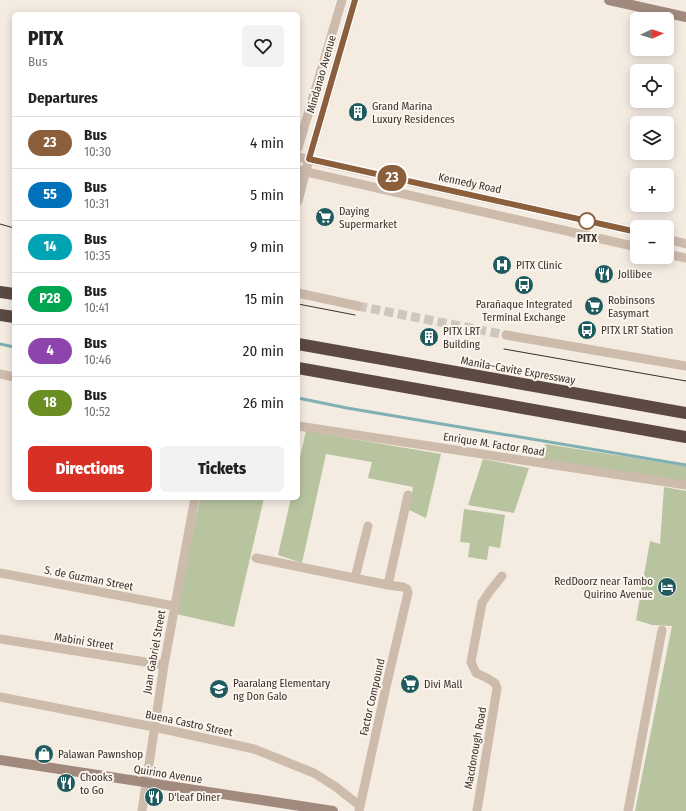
<!DOCTYPE html>
<html lang="en">
<head>
<meta charset="utf-8">
<style>
	body { margin:0; font-family:"Fira Sans Condensed",sans-serif; background:#f2f2f2; color:#222; height:100vh; display:flex; flex-direction:column; font-size:15px; white-space:nowrap }
	* { box-sizing:border-box; margin:0 }
	p { font-size:13px; color:#767676 }
	.icon { flex:none; width:22px; height:22px; fill:none; stroke:currentColor; stroke-width:2; stroke-linecap:round; stroke-linejoin:round }
	.map { position:relative; flex:1; overflow:hidden }
	.side { position:absolute; left:12px; top:12px; width:288px; height:488px; display:flex; flex-direction:column; background:#fff; border-radius:6px; box-shadow:0 2px 10px #0003 }
	.side>* { flex:none }
	.badge { padding:0 8px; border-radius:13px; font-size:14px; line-height:26px }
	.needle { width:26px; rotate:86deg }
	.fabs { position:absolute; left:630px; top:12px; display:grid; gap:8px }
	.fabs a { display:grid; place-items:center; width:44px; height:44px; border-radius:6px; background:#fff; box-shadow:0 2px 10px #0003; font-size:20px }
	.map>.badge { position:absolute; translate:-50% -50%; box-shadow:0 0 0 2px #fff }
	h2 { padding:0 16px; font-size:15px; line-height:36px }
	.round { display:grid; place-items:center; flex:none; width:42px; height:42px; border-radius:6px; background:#f2f2f2 }
	.head { display:flex; align-items:center; justify-content:space-between; height:68px; padding:0 16px }
	h1 { font-size:19px; font-weight:800; line-height:30px }
	.primary-button { display:flex; gap:8px; margin-top:auto; padding:8px 16px }
	.primary-button a { flex:1; height:46px; border-radius:6px; background:#d93025; color:#fff; font-size:16px; font-weight:800; line-height:46px; text-align:center }
	.primary-button a+a { background:#f2f2f2; color:#222 }
	ul { padding:0; list-style:none }
	li { display:flex; align-items:center; gap:12px; height:52px; padding:0 16px; border-top:1px solid #e0e0e0 }
	li div { flex:1 }
	li b { display:block; font-size:15px }
	li em { font-style:normal }
	li .badge { min-width:44px; font-weight:700; text-align:center }
	.map>svg:first-child { display:block }
	.green { fill:#b8c4a0 }
	.lines { fill:none; stroke-linecap:round; stroke-linejoin:round }
	.stream { stroke:#7fb0b2; stroke-width:3 }
	.minor-tunnel { stroke:#cfc6bd; stroke-width:9; stroke-dasharray:9 4.5; stroke-linecap:butt }
	.minor { stroke:#cdbbac; stroke-width:9 }
	.secondary { stroke:#a18a7d; stroke-width:10 }
	.motorway { stroke:#5c4a42; stroke-width:12 }
	.tram { stroke:#3b302b; stroke-width:1 }
	.line-casing { stroke:#fff; stroke-width:9 }
	.line { stroke:#8b5e3c; stroke-width:6 }
	.stop-dot { fill:#fff; stroke:#8b5e3c; stroke-width:2 }
	.labels { text-anchor:middle; stroke-width:4; stroke-linejoin:round; paint-order:stroke }
	.street-label { font-size:11px; fill:#3b302b; stroke:#fbf5ee }
	.poi-label { font-size:11px; fill:#3b302b; stroke:#fbf5ee; text-anchor:start }
	.stop-label { font-size:11px; font-weight:bold; fill:#3b302b; stroke:#fbf5ee }
</style>
</head>
<body>
<div class="map">
<svg width="686" height="811" viewBox="0 0 686 811">
	<rect width="100%" height="100%" fill="#f4ebe1"/>
	<path class="green" d="M306,431L441,454L426,518L409,510L413,487L368,478L372,462L326,454L302,563L278,555L291,498H298V466Z
		M545,444L686,466V482L540,462Z
		M483,459L529,468L514,513L468,505Z
		M664,487L686,491V811H635L672,626L652,625L636,620L650,541L660,544Z
		M200,498H264L234,627L176,614Z
		M464,509L505,515L500,548L489,546L487,560L468,557L470,543L460,542Z"/>
	<g class="lines">
		<path class="stream" d="M0,344L14,347
			M298,398L347,408L686,465"/>
		<path class="minor-tunnel" d="M358,306L506,335"/>
		<path class="minor" d="M298,148L342,0
			M298,157L637,232
			M298,170L637,247
			M298,201L309,159L355,0
			M667,239L686,244
			M667,254L686,258
			M298,293L358,306
			M506,335L686,366
			M0,374L14,377
			M298,426L686,485
			M256,558L388,585L403,587L407,589L408,593L386,687L359,811
			M0,573L174,606
			M355,578L368,526
			M388,585L408,495
			M0,639L164,665
			M0,697L154,727L254,749L314,773L336,787L360,806
			M142,811L164,665L195,498
			M477,811L497,688L495,683L485,677L476,673L471,662L482,603L490,591L502,576
			M628,811L662,630"/>
		<path class="secondary" d="M609,0L686,17
			M0,760L333,811"/>
		<path class="motorway" d="M0,292L14,294
			M0,315L14,317
			M298,344L686,413
			M298,368L686,437"/>
		<path class="tram" d="M0,224L14,228
			M298,304L355,315
			M504,349L686,381"/>
	</g>
	<g class="lines">
		<defs>
			<path id="line" d="M355,0L309,159L637,232"/>
		</defs>
		<use href="#line" class="line-casing"/>
		<use href="#line" class="line"/>
	</g>
	<defs>
		<symbol id="building-disc" viewBox="-11 -11 22 22"><circle r="9.5" fill="#1f5a5e" stroke="#fbf5ee"/><path d="M-4-6H4V6H1V3H-1V6H-4ZM-2.5-4.3h1.7v1.8h-1.7ZM.8-4.3h1.7v1.8H.8ZM-2.5-1h1.7V.8h-1.7ZM.8-1h1.7V.8H.8Z" fill="#fff"/></symbol>
		<symbol id="supermarket-disc" viewBox="-11 -11 22 22"><circle r="9.5" fill="#1f5a5e" stroke="#fbf5ee"/><path d="M-6-5.5h2.5l.6 2H6L4.5 2H-2.5L-4.4-4H-6ZM-1.5 3.2a1.3 1.3 0 1 0 .1 0ZM3 3.2a1.3 1.3 0 1 0 .1 0Z" fill="#fff"/></symbol>
		<symbol id="hospital-disc" viewBox="-11 -11 22 22"><circle r="9.5" fill="#1f5a5e" stroke="#fbf5ee"/><path d="M-5-5h3v3.5h4V-5h3V5h-3V1.5h-4V5h-3Z" fill="#fff"/></symbol>
		<symbol id="restaurant-disc" viewBox="-11 -11 22 22"><circle r="9.5" fill="#1f5a5e" stroke="#fbf5ee"/><path d="M-5-6h1v4h1v-4h1v4h1v-4h1v5L-1.5 .5V6h-2V.5L-5-1ZM5-6V6H3V1.5H1.5Q1.5-4 5-6Z" fill="#fff"/></symbol>
		<symbol id="bus-disc" viewBox="-11 -11 22 22"><circle r="9.5" fill="#1f5a5e" stroke="#fbf5ee"/><path d="M-5-6H5V4H4V6H2V4H-2V6H-4V4H-5ZM-3.5-4V0h7V-4ZM-3.5 1.2v1.5H-2V1.2ZM2 1.2v1.5H3.5V1.2Z" fill="#fff"/></symbol>
		<symbol id="hotel-disc" viewBox="-11 -11 22 22"><circle r="9.5" fill="#1f5a5e" stroke="#fbf5ee"/><path d="M-6-4.5h1.5V1H6V5H4.5V3h-9V5H-6ZM-4 0a1.8 1.8 0 1 1 3.6 0ZM.5 0V-2.5h3Q6-2.5 6 0Z" fill="#fff"/></symbol>
		<symbol id="school-disc" viewBox="-11 -11 22 22"><circle r="9.5" fill="#1f5a5e" stroke="#fbf5ee"/><path d="M0-5L7-2L0 1L-7-2ZM-4 1L0 2.5L4 1V4Q0 6-4 4Z" fill="#fff"/></symbol>
		<symbol id="shop-disc" viewBox="-11 -11 22 22"><circle r="9.5" fill="#1f5a5e" stroke="#fbf5ee"/><path d="M-5-2.5h2.3a2.7 3.5 0 0 1 5.4 0H5L5.5 6h-11ZM-1.5-2.5h3a1.5 2.3 0 0 0-3 0Z" fill="#fff"/></symbol>
	</defs>
	<g fill-rule="evenodd">
		<use href="#building-disc" x="347" y="101" width="22" height="22"/>
		<use href="#supermarket-disc" x="314" y="206" width="22" height="22"/>
		<use href="#hospital-disc" x="491" y="254" width="22" height="22"/>
		<use href="#restaurant-disc" x="593" y="263" width="22" height="22"/>
		<use href="#bus-disc" x="513" y="274" width="22" height="22"/>
		<use href="#supermarket-disc" x="583" y="295" width="22" height="22"/>
		<use href="#bus-disc" x="576" y="319" width="22" height="22"/>
		<use href="#building-disc" x="418" y="326" width="22" height="22"/>
		<use href="#hotel-disc" x="656" y="576" width="22" height="22"/>
		<use href="#supermarket-disc" x="399" y="673" width="22" height="22"/>
		<use href="#school-disc" x="208" y="678" width="22" height="22"/>
		<use href="#shop-disc" x="33" y="743" width="22" height="22"/>
		<use href="#restaurant-disc" x="55" y="772" width="22" height="22"/>
		<use href="#restaurant-disc" x="143" y="786" width="22" height="22"/>
	</g>
	<circle class="stop-dot" cx="587" cy="221" r="8"/>
	<g class="labels">
		<g class="street-label">
			<text transform="translate(321 74) rotate(-74)" y="4">Mindanao Avenue</text>
			<text transform="translate(470 183) rotate(12)" y="4">Kennedy Road</text>
			<text transform="translate(518 370) rotate(10)" y="4">Manila–Cavite Expressway</text>
			<text transform="translate(494 444) rotate(9)" y="4">Enrique M. Factor Road</text>
			<text transform="translate(89 578) rotate(11)" y="4">S. de Guzman Street</text>
			<text transform="translate(84 641) rotate(9)" y="4">Mabini Street</text>
			<text transform="translate(154 652) rotate(-80)" y="4">Juan Gabriel Street</text>
			<text transform="translate(372 697) rotate(-77)" y="4">Factor Compound</text>
			<text transform="translate(189 723) rotate(12)" y="4">Buena Castro Street</text>
			<text transform="translate(475 748) rotate(-80)" y="4">Macdonough Road</text>
			<text transform="translate(168 774) rotate(9)" y="4">Quirino Avenue</text>
		</g>
		<g class="poi-label">
			<text x="372" y="110">Grand Marina<tspan x="372" dy="13">Luxury Residences</tspan></text>
			<text x="339" y="215">Daying<tspan x="339" dy="13">Supermarket</tspan></text>
			<text x="516" y="269">PITX Clinic</text>
			<text x="618" y="278">Jollibee</text>
			<text x="608" y="304">Robinsons<tspan x="608" dy="13">Easymart</tspan></text>
			<text x="524" y="308" text-anchor="middle">Parañaque Integrated<tspan x="524" dy="13">Terminal Exchange</tspan></text>
			<text x="601" y="334">PITX LRT Station</text>
			<text x="443" y="335">PITX LRT<tspan x="443" dy="13">Building</tspan></text>
			<text x="653" y="585" text-anchor="end">RedDoorz near Tambo<tspan x="653" dy="13">Quirino Avenue</tspan></text>
			<text x="233" y="687">Paaralang Elementary<tspan x="233" dy="13">ng Don Galo</tspan></text>
			<text x="424" y="688">Divi Mall</text>
			<text x="58" y="758">Palawan Pawnshop</text>
			<text x="80" y="781">Chooks<tspan x="80" dy="13">to Go</tspan></text>
			<text x="168" y="801">D'leaf Diner</text>
		</g>
		<g class="stop-label">
			<text x="587" y="242">PITX</text>
		</g>
	</g>
</svg>
<div class="fabs">
<a><svg class="needle" viewBox="-14 -14 28 28"><path d="M0-13l5 13h-10z" fill="#e53935"/><path d="M0 13l5-13h-10z" fill="#767676"/></svg></a>
<a><svg class="icon" aria-label="locate" viewBox="0 0 24 24"><circle cx="12" cy="12" r="6"/><path d="M12 2v4M12 18v4M2 12h4M18 12h4"/></svg></a>
<a><svg class="icon" aria-label="layers" viewBox="0 0 24 24"><path d="M12 4l9 5-9 5-9-5zM3 14l9 5 9-5"/></svg></a>
<a>+</a>
<a>−</a>
</div>
<b class="badge" style="left:392px;top:178px;background:#8b5e3c;color:#fff">23</b>
<section class="side">
<div class="head"><div><h1>PITX</h1><p>Bus</p></div><a class="round"><svg class="icon" aria-label="heart" viewBox="0 0 24 24"><path d="M12 20l-8-8c-3-5 5-10 8-4 3-6 11-1 8 4z"/></svg></a></div>
<h2>Departures</h2>
<ul>
<li><span class="badge" style="background:#8b5e3c;color:#fff">23</span><div><b>Bus</b><p>10:30</p></div><em>4 min</em></li>
<li><span class="badge" style="background:#0072bc;color:#fff">55</span><div><b>Bus</b><p>10:31</p></div><em>5 min</em></li>
<li><span class="badge" style="background:#00a3b4;color:#fff">14</span><div><b>Bus</b><p>10:35</p></div><em>9 min</em></li>
<li><span class="badge" style="background:#00a651;color:#fff">P28</span><div><b>Bus</b><p>10:41</p></div><em>15 min</em></li>
<li><span class="badge" style="background:#8e44ad;color:#fff">4</span><div><b>Bus</b><p>10:46</p></div><em>20 min</em></li>
<li><span class="badge" style="background:#6b8e23;color:#fff">18</span><div><b>Bus</b><p>10:52</p></div><em>26 min</em></li>
</ul>
<div class="primary-button"><a>Directions</a><a>Tickets</a></div>
</section>
</div>
</body>
</html>
